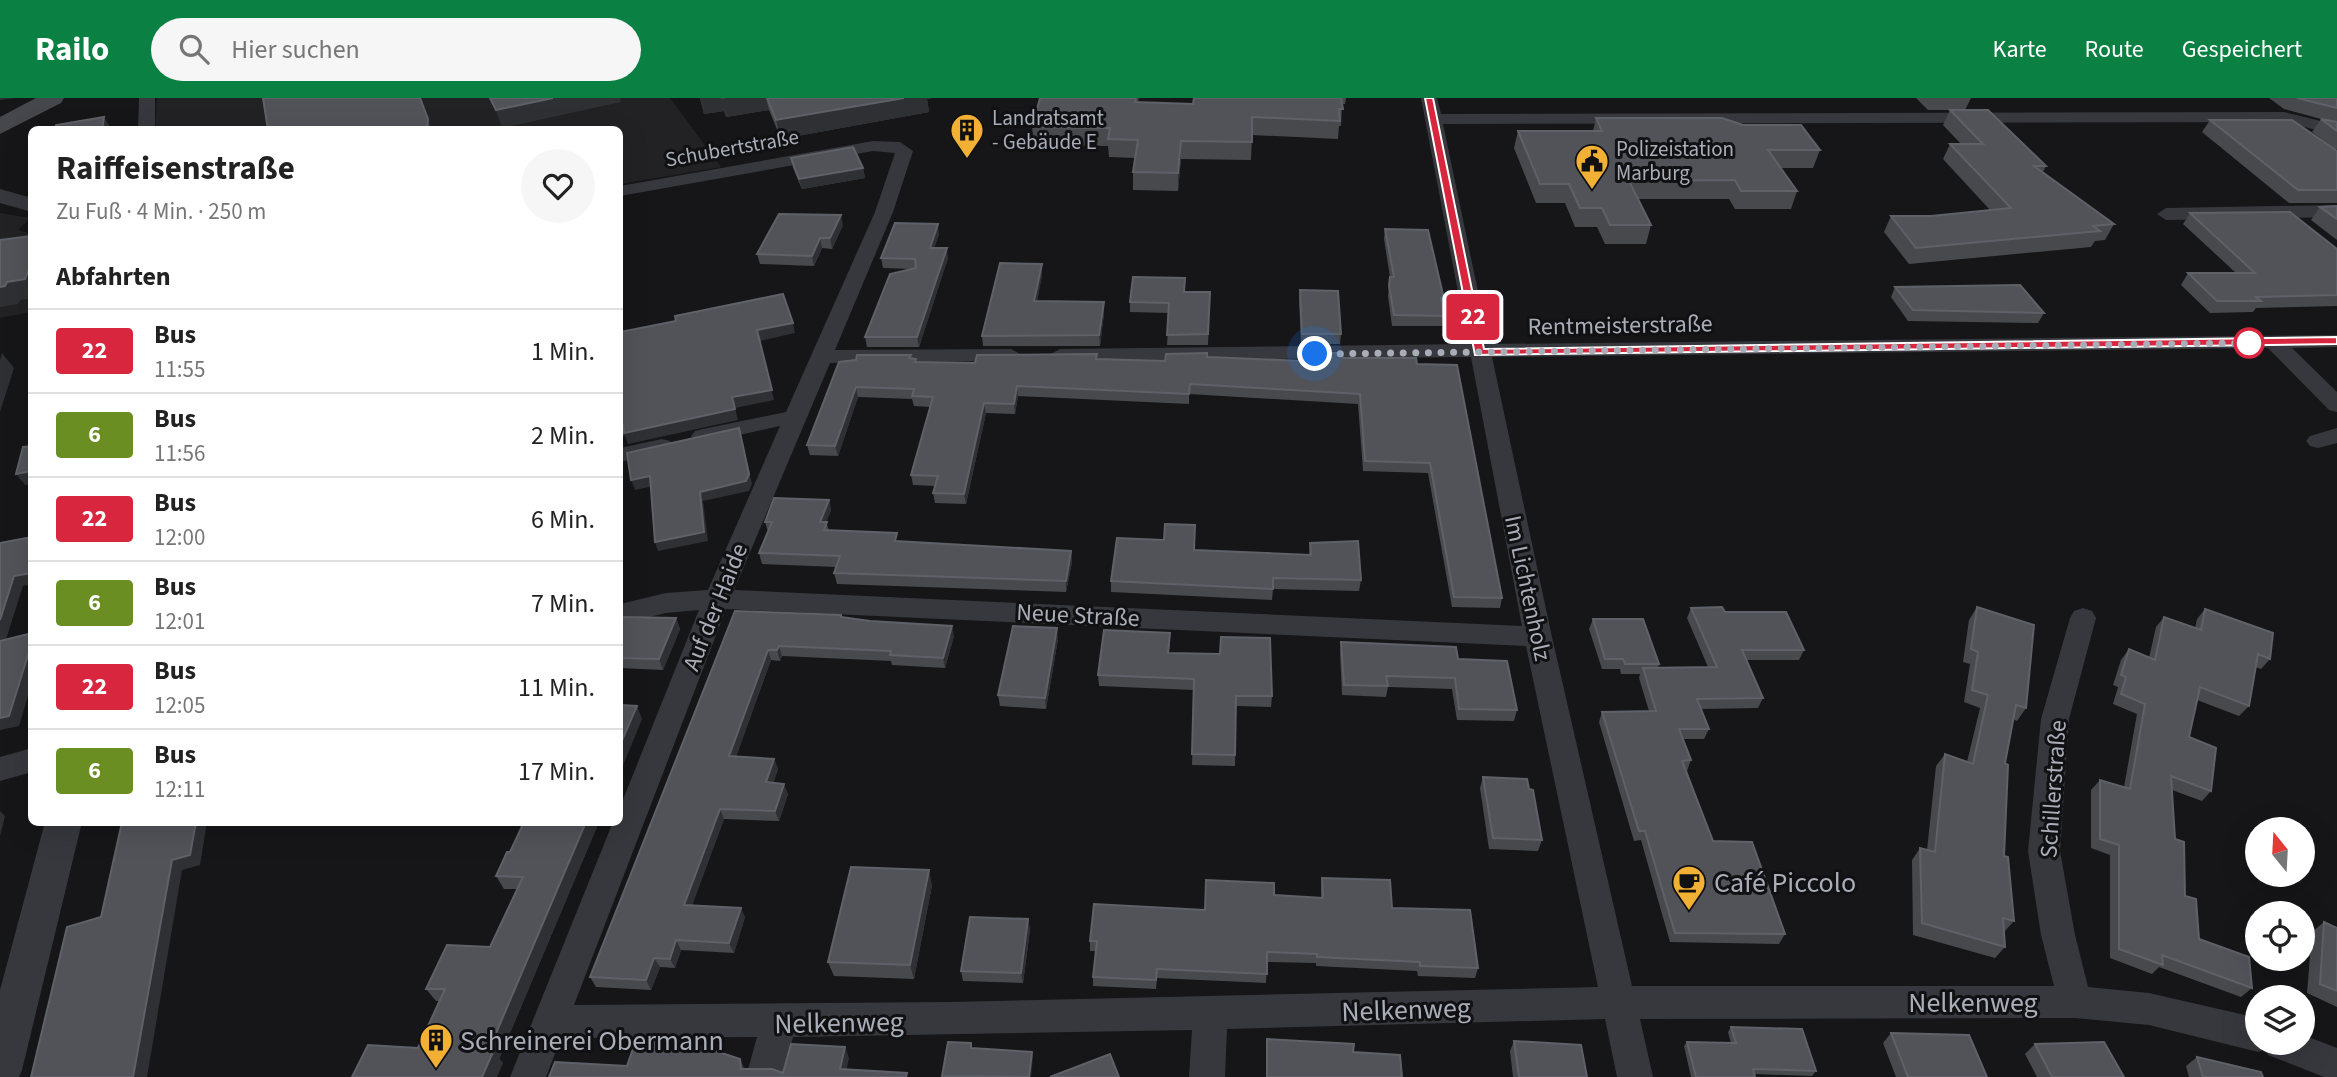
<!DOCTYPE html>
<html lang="de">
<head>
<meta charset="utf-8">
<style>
	body { margin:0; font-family:"Source Sans 3",sans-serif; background:#f6f6f6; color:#222; height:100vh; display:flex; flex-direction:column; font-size:26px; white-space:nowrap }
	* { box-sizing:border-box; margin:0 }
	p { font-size:23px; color:#767676 }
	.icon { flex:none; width:38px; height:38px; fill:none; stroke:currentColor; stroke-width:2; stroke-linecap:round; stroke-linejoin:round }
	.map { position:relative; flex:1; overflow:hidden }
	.panel { position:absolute; left:28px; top:28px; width:595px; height:700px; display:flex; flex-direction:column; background:#fff; border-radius:10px; box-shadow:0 7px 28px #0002 }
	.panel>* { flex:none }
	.badge { padding:0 14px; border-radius:5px; font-size:24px; line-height:46px }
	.needle { width:46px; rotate:342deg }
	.tools { position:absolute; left:2245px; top:719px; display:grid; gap:14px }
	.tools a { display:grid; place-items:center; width:70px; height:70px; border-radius:50%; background:#fff; box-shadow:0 7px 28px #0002; font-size:35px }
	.you { position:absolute; width:35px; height:35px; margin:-18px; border:5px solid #fff; border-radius:50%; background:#1a73e8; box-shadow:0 0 0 10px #1a73e833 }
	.map>.badge { position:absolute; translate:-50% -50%; box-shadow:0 0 0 4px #fff }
	h2 { padding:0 28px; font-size:26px; line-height:63px }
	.round { display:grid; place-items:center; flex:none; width:74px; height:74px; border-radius:37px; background:#f6f6f6 }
	.overview { display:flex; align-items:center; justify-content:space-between; height:119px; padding:0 28px }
	h1 { font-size:33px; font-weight:700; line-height:52px }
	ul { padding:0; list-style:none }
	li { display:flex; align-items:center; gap:21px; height:84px; padding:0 28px; border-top:2px solid #e0e0e0 }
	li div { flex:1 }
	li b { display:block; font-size:26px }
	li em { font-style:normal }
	li .badge { min-width:77px; font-weight:700; text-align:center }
	header { display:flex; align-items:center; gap:42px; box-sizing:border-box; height:98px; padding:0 35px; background:#0b8043; color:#fff }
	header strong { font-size:33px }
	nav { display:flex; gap:38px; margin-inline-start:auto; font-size:24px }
	.search { width:490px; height:63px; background:#f6f6f6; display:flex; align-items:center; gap:18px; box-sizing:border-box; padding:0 24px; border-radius:38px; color:#767676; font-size:26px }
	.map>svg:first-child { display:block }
	.built { fill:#222225 }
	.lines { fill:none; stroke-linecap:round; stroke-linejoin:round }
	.minor { fill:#37383d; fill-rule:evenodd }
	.tertiary { fill:#37383d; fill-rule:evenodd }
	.secondary { fill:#45474d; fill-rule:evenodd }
	.wall { fill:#47494d }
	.shaded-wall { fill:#2f3033 }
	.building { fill:#525359; stroke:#5f6168; stroke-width:2 }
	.line { fill:#d7263d; stroke:#fff; stroke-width:2 }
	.walk { stroke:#a8adb8; stroke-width:7; stroke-dasharray:0 12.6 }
	.stop-dot { fill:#fff; stroke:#d7263d; stroke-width:3.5 }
	.labels { text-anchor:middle; stroke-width:6; stroke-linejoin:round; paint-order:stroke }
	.far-poi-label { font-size:21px; fill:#a8adb8; stroke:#111113; text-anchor:start }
	.far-street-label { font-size:21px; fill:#a8adb8; stroke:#111113 }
	.street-label { font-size:24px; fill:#a8adb8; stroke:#111113 }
	.near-poi-label { font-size:28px; fill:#a8adb8; stroke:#111113; text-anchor:start }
	.near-street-label { font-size:28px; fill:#a8adb8; stroke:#111113 }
</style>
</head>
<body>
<header>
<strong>Railo</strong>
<div class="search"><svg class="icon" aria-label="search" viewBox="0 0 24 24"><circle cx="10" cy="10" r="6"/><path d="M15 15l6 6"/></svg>Hier suchen</div>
<nav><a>Karte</a><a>Route</a><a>Gespeichert</a></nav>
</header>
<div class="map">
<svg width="2337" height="979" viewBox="0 0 2337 979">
	<rect width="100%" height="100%" fill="#161618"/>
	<path class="built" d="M157,0H670L721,69L620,86V32H155Z
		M0,115L30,120L18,132L32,136L31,214L0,220Z"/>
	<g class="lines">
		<path class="minor" d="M139,0H155V32H138Z
			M1421,0H1437L1441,16L2284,14L2337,27V37L2284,24L1443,26L1489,246L2337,237V249L2292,250L2337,294V314L2329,312L2268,250L1492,259L1552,539L1632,888H2054L2041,837L2028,753L2041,621L2070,520L2074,513L2083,510L2092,513L2096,520L2069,621L2060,753L2075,837L2088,889L2149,895L2258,920V945H2303V937L2337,950V979H2324L2268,957L2266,951L2258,954L2149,927L2075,920L1640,921L1653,979H1617L1605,921L1227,931L1225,979H1189L1192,932L793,939L782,979H746L757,939L561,940L546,979H510L613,724H620V709L699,512L666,515L620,526V506L666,495L708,492L780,328L703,345L695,343L691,338L695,333L703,331L786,314L875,114L895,55L873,53L620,98V88L873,43L900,44L913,53L893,114L835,252L1011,251L1022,257L1011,263L830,265L734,492L1522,528L1471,259L1060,263L1049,257L1060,251L1468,246ZM726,511L1526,548L1598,889L950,904L574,907Z
			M2337,107V119L2166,122L2157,116L2166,110Z
			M2337,330V345L2318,350L2310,348L2306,343L2310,338Z
			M662,341L670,343L674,348L670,353L620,364V350Z
			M32,650V674L0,683V659Z"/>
		<path class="tertiary" d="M0,91L32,100V114L0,105Z
			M45,724H82L22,972L19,979H0V892Z"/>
		<path class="secondary" d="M36,0H64L61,5L0,36V19Z"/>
	</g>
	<path class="wall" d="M700,0H932L927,1L929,14L781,41L769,12L726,19L724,13L704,16Z
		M1139,0L1138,4L1193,6L1194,0H1346L1345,6H1342L1341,28H1339L1338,41L1252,37L1251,62L1181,61L1178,93L1133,92V74L1135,60L1109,59L1108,48L1034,47L1032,29Z
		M1916,0H1971L1965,12H1928Z
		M2269,0H2337V51H2335L2312,34L2321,21L2284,11Z
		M1950,12L2046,68L2043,74L2114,126L2105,142L2095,143L2091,149L1909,166L1884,134L1891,118H1931L1990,112L1943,61L1950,46H1961L1943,27Z
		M1596,20L1743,27L1820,52L1813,70H1781L1797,93L1791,111H1735L1729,101H1638L1651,127L1646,146H1605L1597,129H1575L1565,105H1536L1514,50L1518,33H1593Z
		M2210,22L2337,53V105H2289L2202,34Z
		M791,60L863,70L865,80L802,91L793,70Z
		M2337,108V142L2311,122L2320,109Z
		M2190,115L2337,151V208L2256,210L2253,214L2210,215L2181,187L2188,175H2236L2183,126Z
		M843,127L832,151L822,150L814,168L760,166L757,156Z
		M1385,131L1444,201L1442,209L1444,218L1442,228H1392L1388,198L1390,179L1384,141Z
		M939,136L934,150L948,160L919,249H867L865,239L913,171L883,170L881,160Z
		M1042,177L1037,203L1104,215L1100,248H983L982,238Z
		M1895,189L2044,215L2038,225L1908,223L1891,199Z
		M1300,192L1341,236L1340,246H1301L1299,202Z
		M1185,194H1210L1208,247H1167L1169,215L1130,214V204Z
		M1303,255L1343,260L1417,266L1502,500L1500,510L1452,509L1428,375L1363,373L1358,306L1189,296V306L1018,298L1015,316L986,315L966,406L935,405L933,395L935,388L913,387L911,377L930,309L914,308L912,301L858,299L838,358L810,357L807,347L856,262L911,260L917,264L971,265L1097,256V261L1165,263L1207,259L1302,263Z
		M829,402L831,412L826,424L829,432L898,443L1071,453L1072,464L1066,494L837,486L834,475L836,469L762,466L759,455L768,434L765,424Z
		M1164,442L1194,452L1309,457L1310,445L1361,482L1359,493L1273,491L1272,502L1111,494V483Z
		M1977,509L2026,610L2017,623L2013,621L2005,665L2004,758L2014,823L2004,834L2005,849L1995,860L1913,837L1912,762L1920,750L1927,752L1936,668L1945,656L1967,664L1980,610L1964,604L1970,566L1963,564L1969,522Z
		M1691,510L1725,514L1804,552L1799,562H1746L1763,600L1758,610L1701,611L1709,631L1704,641H1683L1691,662L1687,673L1713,743L1785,836L1779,846L1670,844L1641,742L1634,743L1599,624L1602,614L1649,613L1639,580L1640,576H1621L1620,571H1602L1589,531L1593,521L1659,566L1658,570L1708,569L1687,520Z
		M2205,511L2270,561L2261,571L2255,569L2249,608L2239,618L2197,602L2189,639L2211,693L2202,703L2172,692L2175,741L2185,798L2199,841L2252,890L2241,899L2159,869L2152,876L2110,860V757L2091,750V692L2100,682L2124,689L2137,616L2113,606L2118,589L2113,587L2121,562L2129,551L2149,560L2156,529L2164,519L2195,530L2197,521Z
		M735,513L841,520L954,538L945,570L892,567L891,563L782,558L780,563L771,562L736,658L774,661L778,671L773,685L788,696L779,723L724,721L692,807L745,819L734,855L681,852L675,870L660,869L651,892L596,889L590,879Z
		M620,519L676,520L680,531L663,572L620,570Z
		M1058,541L1046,611L1000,608L998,597Z
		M1341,544L1458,561L1517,612L1514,623L1457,622L1452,591L1388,589L1386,599L1342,597L1340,555Z
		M1170,546L1169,555L1272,598L1271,609L1236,608L1235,668L1192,667L1194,592L1099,588L1098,577Z
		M1483,679L1529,691L1542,742L1538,753L1489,751L1480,690Z
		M599,724L499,961L503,965L418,950L439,903H436L426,891L490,849L517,791H504L496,778L510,754Z
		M1322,780L1392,810L1478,870L1475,880L1418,878L1417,873L1316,868V865L1267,864L1266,885L1157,880L1156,891L1093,888V879L1096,853H1090V843L1205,812L1274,797L1321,800V789Z
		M932,787L914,881L834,878L828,864Z
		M1028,821L1030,832L1023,885L963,883L961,873Z
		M2324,824L2337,830V909L2307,895L2312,834Z
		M1731,929L1816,973L1812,978L1755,976V979H1691L1684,948L1687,944L1731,945L1728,934Z
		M1891,935L1987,979H1896L1883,945Z
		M1267,941L1353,954L1402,979H1266Z
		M1514,943L1587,979H1513L1510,953Z
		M2035,946L2124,979H2037L2025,956Z
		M2197,959L2263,979H2189L2186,968Z"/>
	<path class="shaded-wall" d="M0,0H15L0,2Z
		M420,0H421L432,32H427Z
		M553,0H620L621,4L502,30L496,12Z
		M700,0H721L724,13L704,16Z
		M727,0H766L769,12L726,19L721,1Z
		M904,0H932L927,1L929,14L781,41L776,22Z
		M104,19L112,32H102Z
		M1181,43V61L1178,93V75Z
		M863,70L865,80L802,91L799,81Z
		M841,117L843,127L832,151L830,140Z
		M938,126L939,136L931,160L930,150Z
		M820,140L822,150L814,168L812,158Z
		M947,150L948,160L919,249L917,239Z
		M32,163V200L20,202L18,206L0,209V189Z
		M1042,166V177L1035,214L1034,203Z
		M1104,204V215L1100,248L1099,237Z
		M793,225L795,235L760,243L774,302L735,310L738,322L628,346L625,338L620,339V327L732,299L757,232Z
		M2,255L14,270L0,314V262Z
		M1017,288L1018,298L1015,316L1014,306Z
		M856,289L858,299L838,358L835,348Z
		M984,305L986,315L966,406L964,396Z
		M739,330L752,386L749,393L703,403L708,443L658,453L655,444L700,394Z
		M32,373V386L25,387L16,376Z
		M650,378L653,388L635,392L631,382Z
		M829,402L831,412L822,434L820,424Z
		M1071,453L1072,464L1066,494V483Z
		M32,475V486L23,488L2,554L0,552V522L14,478Z
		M676,520L680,531L663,572L659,561Z
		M952,528L954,538L945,570L943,560Z
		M1057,530L1058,541L1046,611L1045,600Z
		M32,544V584L19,628L0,632V620Z
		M779,548L782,558L780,563L777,552Z
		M768,552L771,562L733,668L729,658Z
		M637,608L642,621L620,675V647Z
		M774,661L778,671L770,695L766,684Z
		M784,686L788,696L779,723L775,713Z
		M720,711L724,721L689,816L684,807Z
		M0,713L5,718L0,738Z
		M196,724H207L200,767L182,772L147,979H133L172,762Z
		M586,724H599L499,961L503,965L497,979H482L488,954Z
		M929,772L932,787L914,881L910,867Z
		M741,810L745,819L734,855L729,845Z
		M1028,821L1030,832L1023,885L1021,875Z
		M676,842L681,852L675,870L670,861Z
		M654,860L660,869L651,892L646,882Z
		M845,949L849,960L845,979L840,971Z
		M1032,954L1033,959L1031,979H1029Z
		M740,961L745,971H741Z"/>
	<path class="building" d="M263,0H420L428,21L427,32H268Z
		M490,0H553L496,12Z
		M767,0H904L776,22Z
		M1040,0H1136L1135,4L1193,6L1194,0H1341L1343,11H1339L1340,23L1252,19V44L1181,43L1178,75L1133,74L1138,42L1108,41L1110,30L1032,29Z
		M2297,0H2337V10Z
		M1950,12H1988L2046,68H2034L2114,126L2093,128L2100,133L1916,150L1891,118H1931L2011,110L1950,46H1983Z
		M104,19L102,32H55L56,27Z
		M1596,20H1722L1743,27H1801L1820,52H1768L1797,93H1741L1735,82L1629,83L1651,127H1610L1602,110H1580L1569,86H1540L1518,33H1602Z
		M2321,21L2337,24V33Z
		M2210,22H2292L2337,53V92H2298Z
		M853,49L863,70L799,81L791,60Z
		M2337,108V121L2320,109Z
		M2290,114L2337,151V197L2256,199L2261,203H2217L2188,175H2255L2190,115Z
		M779,116L841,117L830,140H820L812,158L757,156Z
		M895,125L938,126L930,150H947L917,239H865L890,176L916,170L915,161L881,160Z
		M1385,131L1428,132L1444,201L1441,200L1444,218L1394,217L1389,188L1390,179H1394Z
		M32,138V163L25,181L7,184L5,188L0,189V142Z
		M1000,165L1042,166L1034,203L1104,204L1099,237L982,238Z
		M1133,179L1185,180L1184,194H1210L1208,236L1167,237L1169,205L1130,204Z
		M2020,187L2044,215L1913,212L1895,189Z
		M1300,192L1338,193L1341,236H1302Z
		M783,196L793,225L757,232L772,292L732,299L735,311L624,335L623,327H620V234L676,223L675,218Z
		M1207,255V259L1303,263V255H1342L1343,260H1416L1417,266L1457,267L1502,500L1454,499L1430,365L1365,363L1360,296L1190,286L1189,296L1017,288L1014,306L984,305L964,396L933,395L938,378L911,377L933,299L912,298L914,291L856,289L835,348L807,347L839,264L856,262L857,257H911L909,260L916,261L915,264L971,265H975L977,257L1097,256L1096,261L1165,263L1166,256Z
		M739,330L749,376L746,383L700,394L704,434L655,444L650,378L631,382L627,355Z
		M32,348V373L16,376L23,349Z
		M774,400L829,402L820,424H827L824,432L897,435L895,443L1071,453L1066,483L834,475L840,458L759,455L772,424H765Z
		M1165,426L1195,427L1194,452L1311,457L1310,445L1358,443L1361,482L1273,480V491L1111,483L1117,440L1164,442Z
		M32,439V475L14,478L0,522V445Z
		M1722,509L1725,514H1786L1804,552H1742L1763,600L1697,601L1709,631H1679L1691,662L1682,663L1713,743L1752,744L1785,836L1675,835L1645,733H1639L1602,614L1656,613L1643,570L1717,569L1691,510Z
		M1977,509L2034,527L2026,610L2016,607L2005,665L2008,667L2004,758L2008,759L2014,823L2003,820L2005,849L1922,825L1920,750L1935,754L1945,656L1973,666L1988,597L1972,592L1978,554L1971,551Z
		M2205,511L2273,535L2270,561L2258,556L2249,608L2200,589L2189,639L2216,650L2211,693L2171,678L2175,741L2184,744L2185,798L2196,801L2199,841L2249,859L2252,890L2162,857L2163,867L2119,851V747L2100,741V682L2130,691L2145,606L2121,596L2126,579L2121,577L2129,551L2155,562L2164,519L2201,532Z
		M735,513L841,517V519L870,523L952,528L943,560L890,557L891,553L779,548L777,552H768L729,658L774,661L766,684L784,686L775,713L720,711L684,807L741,810L729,845L676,842L670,861L654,860L646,882L590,879Z
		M620,519L676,520L659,561L620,560Z
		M1593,521H1643L1659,566H1625L1623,561H1605Z
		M1013,528L1057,530L1045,600L998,597Z
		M1104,532L1170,535L1168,555L1220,556L1221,539L1270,540L1272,598H1236L1235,657L1192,656L1194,581L1098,577Z
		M32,535V544L9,618L0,620V543Z
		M1341,544L1456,549L1458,561L1507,563L1517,612L1459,611L1455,580L1386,578L1388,588L1344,587Z
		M620,607L637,608L620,647Z
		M1483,679L1527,681L1529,691L1533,692L1542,742L1493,740Z
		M122,724H196L190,757L172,762L133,979H31L67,829L101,819Z
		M524,724H586L488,954H493L482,979H352L368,947L418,950L445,891H426L447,847L490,849L523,779L496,778L507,754H510Z
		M851,769L929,772L910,867L828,864Z
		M1322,780L1390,782L1392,810L1470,812L1478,870L1420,868V864L1317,859V856L1267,854V876L1157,871L1156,882L1093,879L1097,843H1090L1094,806L1205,812L1206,782L1274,785V797L1323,800Z
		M970,819L1028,821L1021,875L961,873Z
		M2324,824L2337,830V893L2320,886Z
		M1731,929L1802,931L1816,973L1753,971L1755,979H1696L1687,944L1736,945Z
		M1891,935L1969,937L1987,979H1908Z
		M1267,941L1354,946L1353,954L1400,957L1402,979H1267Z
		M636,942H682L740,961L741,971H772L783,975L791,946L845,949L840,971L907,975L906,979H549L555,964L627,968Z
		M1514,943L1581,947L1587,979H1519Z
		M948,944L971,945V950L1032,954L1029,979L942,978Z
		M2104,944L2124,979H2052L2035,946Z
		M1110,956L1119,979H1050Z
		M2197,959L2261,974L2263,979H2203Z"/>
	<path class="line" d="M1425,0H1433L1484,251L2337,239V246L1475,257Z"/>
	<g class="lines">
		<path class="walk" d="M1315,256L2249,245"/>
	</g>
	<defs>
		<symbol id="building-pin" viewBox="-11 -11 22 30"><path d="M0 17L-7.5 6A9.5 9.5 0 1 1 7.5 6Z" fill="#f2b134" stroke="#111113"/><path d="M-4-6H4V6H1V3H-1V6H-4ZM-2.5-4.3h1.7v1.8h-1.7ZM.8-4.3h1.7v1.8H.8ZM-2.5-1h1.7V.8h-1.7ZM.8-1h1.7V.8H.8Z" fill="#111"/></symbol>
		<symbol id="civic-pin" viewBox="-11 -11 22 30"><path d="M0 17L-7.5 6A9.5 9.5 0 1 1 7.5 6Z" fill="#f2b134" stroke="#111113"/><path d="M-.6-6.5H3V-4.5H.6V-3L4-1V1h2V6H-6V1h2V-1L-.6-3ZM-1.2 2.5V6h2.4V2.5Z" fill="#111"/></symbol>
		<symbol id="cafe-pin" viewBox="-11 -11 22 30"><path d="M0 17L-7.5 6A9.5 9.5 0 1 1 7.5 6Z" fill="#f2b134" stroke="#111113"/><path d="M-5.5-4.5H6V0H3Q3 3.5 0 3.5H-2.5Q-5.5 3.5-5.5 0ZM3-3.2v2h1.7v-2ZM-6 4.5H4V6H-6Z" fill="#111"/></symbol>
	</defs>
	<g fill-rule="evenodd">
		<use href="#building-pin" x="948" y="13" width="38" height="52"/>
		<use href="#civic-pin" x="1573" y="44" width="38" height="52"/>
		<use href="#cafe-pin" x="1670" y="765" width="38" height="52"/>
		<use href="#building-pin" x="417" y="923" width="38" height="52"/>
	</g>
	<circle class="stop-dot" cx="2249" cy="245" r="14"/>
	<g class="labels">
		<g class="far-poi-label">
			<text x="992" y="27">Landratsamt<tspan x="992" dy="24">- Gebäude E</tspan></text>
			<text x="1616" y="58">Polizeistation<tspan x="1616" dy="24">Marburg</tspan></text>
		</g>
		<g class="far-street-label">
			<text transform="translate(732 50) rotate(-10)" y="7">Schubertstraße</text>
		</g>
		<g class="street-label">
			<text transform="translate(1620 227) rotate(-1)" y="8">Rentmeisterstraße</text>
			<text transform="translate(1528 490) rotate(78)" y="8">Im Lichtenholz</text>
			<text transform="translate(715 509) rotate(-68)" y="8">Auf der Haide</text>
			<text transform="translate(1078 517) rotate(3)" y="8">Neue Straße</text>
			<text transform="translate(2053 691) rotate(-86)" y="8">Schillerstraße</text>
		</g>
		<g class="near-poi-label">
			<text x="1714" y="794">Café Piccolo</text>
			<text x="460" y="952">Schreinerei Obermann</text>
		</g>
		<g class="near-street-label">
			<text x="1973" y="914">Nelkenweg</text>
			<text transform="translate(1406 911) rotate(-2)" y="10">Nelkenweg</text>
			<text transform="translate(839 924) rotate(-1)" y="10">Nelkenweg</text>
		</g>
	</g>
</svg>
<div class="tools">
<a><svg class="needle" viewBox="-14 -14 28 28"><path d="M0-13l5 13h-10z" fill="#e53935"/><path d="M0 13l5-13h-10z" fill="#767676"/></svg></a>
<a><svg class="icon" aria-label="locate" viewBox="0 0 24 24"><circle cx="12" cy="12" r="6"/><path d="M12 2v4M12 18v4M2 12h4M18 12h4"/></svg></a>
<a><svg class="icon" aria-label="layers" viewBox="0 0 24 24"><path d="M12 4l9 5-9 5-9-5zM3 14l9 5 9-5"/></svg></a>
</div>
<div class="you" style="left:1315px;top:256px"></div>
<b class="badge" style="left:1473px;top:219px;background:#d7263d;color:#fff">22</b>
<section class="panel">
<div class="overview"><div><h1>Raiffeisenstraße</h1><p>Zu Fuß · 4 Min. · 250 m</p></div><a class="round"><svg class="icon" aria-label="heart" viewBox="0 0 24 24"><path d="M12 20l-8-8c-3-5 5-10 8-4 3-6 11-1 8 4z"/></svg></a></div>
<h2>Abfahrten</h2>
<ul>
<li><span class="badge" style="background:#d7263d;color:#fff">22</span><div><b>Bus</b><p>11:55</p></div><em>1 Min.</em></li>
<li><span class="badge" style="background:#6b8e23;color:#fff">6</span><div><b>Bus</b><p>11:56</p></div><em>2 Min.</em></li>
<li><span class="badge" style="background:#d7263d;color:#fff">22</span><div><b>Bus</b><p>12:00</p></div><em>6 Min.</em></li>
<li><span class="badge" style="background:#6b8e23;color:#fff">6</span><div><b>Bus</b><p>12:01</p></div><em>7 Min.</em></li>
<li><span class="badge" style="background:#d7263d;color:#fff">22</span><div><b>Bus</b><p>12:05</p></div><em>11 Min.</em></li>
<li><span class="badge" style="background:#6b8e23;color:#fff">6</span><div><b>Bus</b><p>12:11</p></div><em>17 Min.</em></li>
</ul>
</section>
</div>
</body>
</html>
